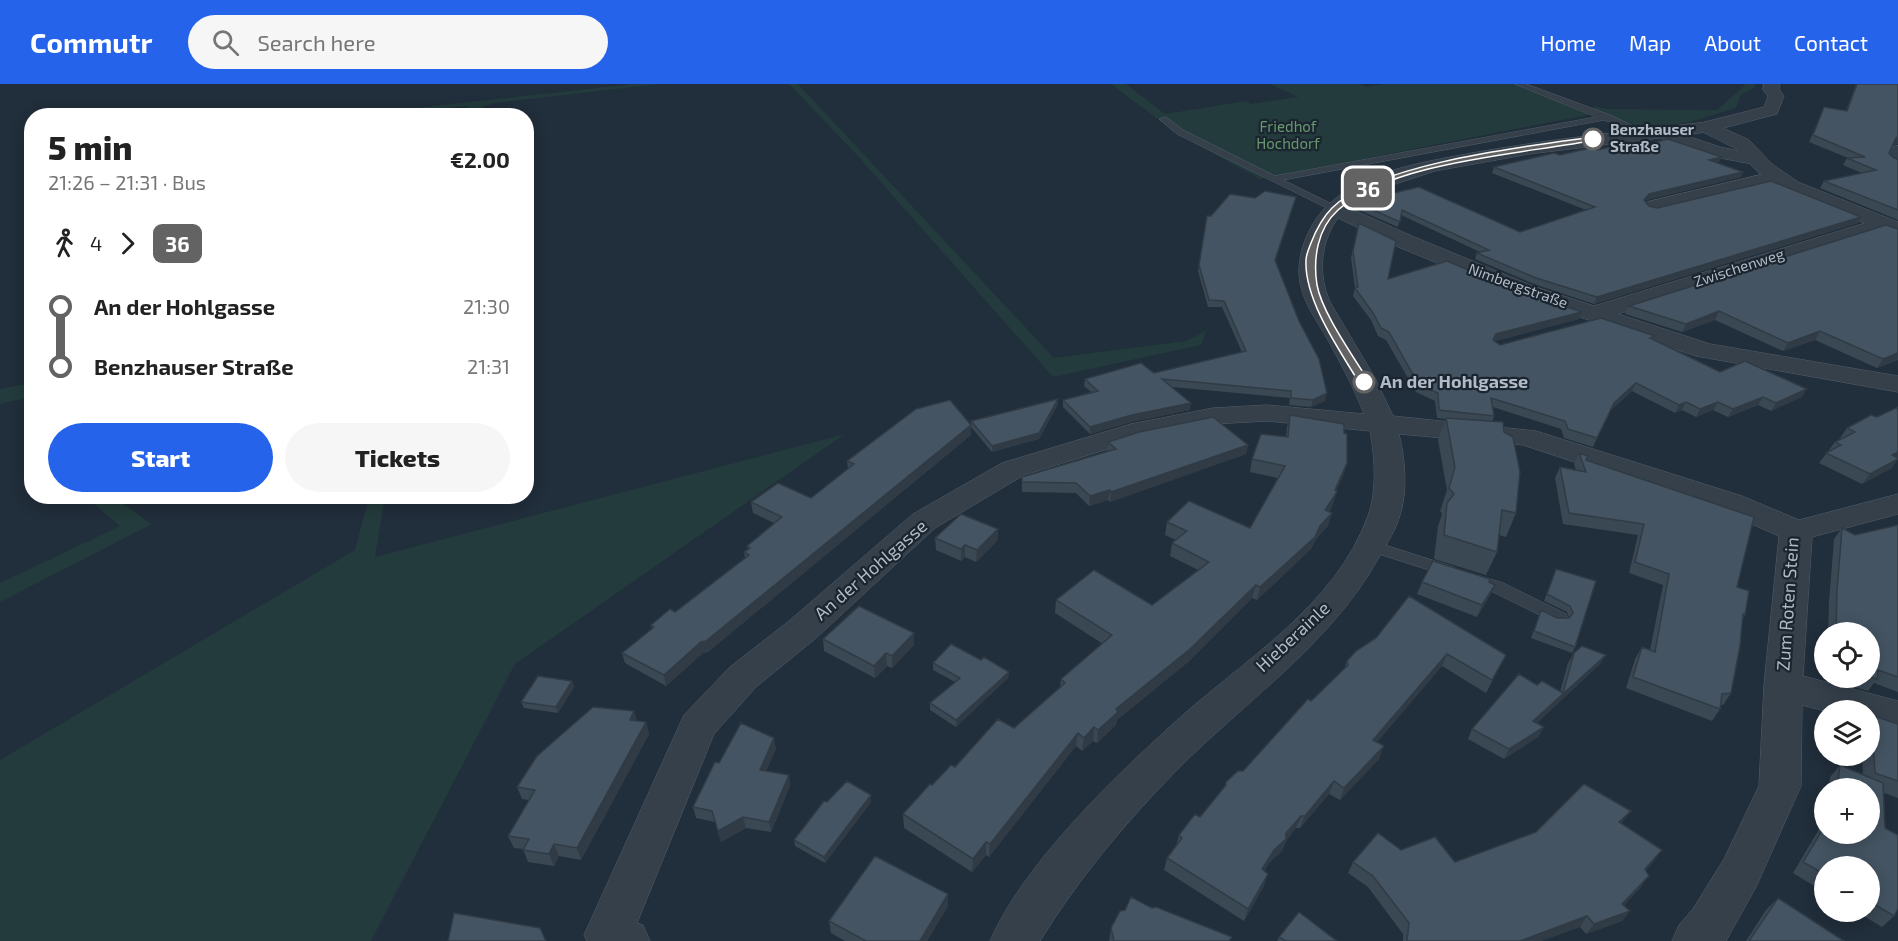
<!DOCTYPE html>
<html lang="en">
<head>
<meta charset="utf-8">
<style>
	body { margin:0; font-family:"Exo 2",sans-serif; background:#f6f6f6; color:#222; height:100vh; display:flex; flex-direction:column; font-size:22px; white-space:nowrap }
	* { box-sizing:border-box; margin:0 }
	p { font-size:20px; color:#767676 }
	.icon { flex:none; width:33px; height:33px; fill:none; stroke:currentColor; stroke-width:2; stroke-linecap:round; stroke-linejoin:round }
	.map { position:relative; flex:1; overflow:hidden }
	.sheet { position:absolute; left:24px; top:24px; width:510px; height:396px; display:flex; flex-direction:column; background:#fff; border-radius:24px; box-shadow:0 3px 15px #0003 }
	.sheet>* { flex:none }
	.badge { padding:0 12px; border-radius:9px; font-size:21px; line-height:39px }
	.fabs { position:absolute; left:1814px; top:538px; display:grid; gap:12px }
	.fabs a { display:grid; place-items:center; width:66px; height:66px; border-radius:50%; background:#fff; box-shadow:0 3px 15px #0003; font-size:30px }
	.map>.badge { position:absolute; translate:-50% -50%; box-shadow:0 0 0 3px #fff }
	.legs { display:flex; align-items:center; gap:9px; height:66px; padding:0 24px; font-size:20px }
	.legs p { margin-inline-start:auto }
	.overview { display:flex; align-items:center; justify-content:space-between; height:102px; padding:0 24px }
	h1 { font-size:33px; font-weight:800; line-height:45px }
	.button { display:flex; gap:12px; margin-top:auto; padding:12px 24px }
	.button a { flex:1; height:69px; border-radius:36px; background:#2563eb; color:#fff; font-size:24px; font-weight:800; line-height:69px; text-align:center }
	.button a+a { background:#f6f6f6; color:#222 }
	ul { padding:0 24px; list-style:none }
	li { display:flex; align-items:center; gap:21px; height:60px; font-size:22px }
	li i { display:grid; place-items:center; width:9px; height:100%; margin:0 8px; background:currentColor }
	li i::after { content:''; width:15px; height:15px; margin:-8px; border:4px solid; border-radius:50%; background:#fff }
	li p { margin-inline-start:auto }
	li:first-child i { background:linear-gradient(#0000 50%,currentColor 0) }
	li:last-child i { background:linear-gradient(currentColor 50%,#0000 0) }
	header { display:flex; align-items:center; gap:36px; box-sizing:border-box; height:84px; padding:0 30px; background:#2563eb; color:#fff }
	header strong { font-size:28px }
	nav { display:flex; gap:33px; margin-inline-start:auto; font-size:21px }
	.search { width:420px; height:54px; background:#f6f6f6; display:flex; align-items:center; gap:15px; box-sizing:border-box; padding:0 21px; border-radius:33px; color:#767676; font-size:22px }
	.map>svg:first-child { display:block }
	.green { fill:#233b3c }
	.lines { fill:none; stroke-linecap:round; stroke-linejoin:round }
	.service-casing { stroke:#535e69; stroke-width:1 }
	.minor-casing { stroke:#535e69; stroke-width:1 }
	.tertiary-casing { stroke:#535e69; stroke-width:1 }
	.service { fill:#35404b; fill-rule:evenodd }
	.minor { fill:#35404b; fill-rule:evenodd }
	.tertiary { fill:#35404b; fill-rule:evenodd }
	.wall { fill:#3a4854 }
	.shaded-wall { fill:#303b45 }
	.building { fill:#445462; stroke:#303b45; stroke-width:1.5 }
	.line-1 { fill:#646363; stroke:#fff; stroke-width:1.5 }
	.stop-1-dot { fill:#fff; stroke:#646363; stroke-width:3 }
	.labels { text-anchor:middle; stroke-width:4.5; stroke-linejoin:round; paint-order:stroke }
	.far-park-label { font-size:15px; fill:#67996e; stroke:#1b2530 }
	.far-stop-label { font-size:15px; font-weight:bold; fill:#b0bbc7; stroke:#1b2530; text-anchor:start }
	.far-street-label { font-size:15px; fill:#b0bbc7; stroke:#1b2530 }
	.stop-label { font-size:18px; font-weight:bold; fill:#b0bbc7; stroke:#1b2530; text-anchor:start }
	.street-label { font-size:18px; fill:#b0bbc7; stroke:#1b2530 }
</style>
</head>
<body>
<header>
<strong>Commutr</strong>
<div class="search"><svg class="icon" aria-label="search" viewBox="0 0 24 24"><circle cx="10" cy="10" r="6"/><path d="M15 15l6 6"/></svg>Search here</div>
<nav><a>Home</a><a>Map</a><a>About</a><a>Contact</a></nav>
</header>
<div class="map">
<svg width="1898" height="857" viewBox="0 0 1898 857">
	<rect width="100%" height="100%" fill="#212e3b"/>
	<path class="green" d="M634,0H659L495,19L482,23L479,31H468L470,25L466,22L383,31H351Z
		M789,0H798L1054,274L1186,257L1206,247L1201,261L1053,293L856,70Z
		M1111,0H1126L1165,30L1246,17L1251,20L1298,13L1270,0H1360L1367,3L1384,0H1512L1593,30L1260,95L1176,49Z
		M1746,0H1756L1755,3L1740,12L1736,24L1690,38L1643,44L1595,26L1594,22L1606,25L1717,26Z
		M31,299V313L0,320V305Z
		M845,350L515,580L371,857H0V676L355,466L369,413H385L375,473Z
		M93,413H113L152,440L0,518V499L120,442L88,415Z"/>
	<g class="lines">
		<defs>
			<path id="service" d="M1515,0H1526L1610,31L1651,50L1644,52L1604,36L1283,96L1338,123L1340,125L1335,128L1177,50L1159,35L1166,33L1183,46L1275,92L1596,33Z
				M1369,456L1454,483L1456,487L1454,491L1448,492L1363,465L1361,461Z
				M1477,491L1503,499L1566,530L1568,534L1566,538H1554L1491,507L1471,501L1469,497L1471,493Z"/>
			<path id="minor" d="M1707,38L1713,39L1716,43L1713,47L1684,51L1720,63L1763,72L1766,76L1763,80L1757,81L1710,72L1660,54L1529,70L1435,87L1383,104L1349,124L1412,152L1533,202L1594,222L1875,136L1882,134L1889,136L1892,140L1889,144L1618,230L1710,260L1898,292V308L1696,272L1517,212L1396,162L1338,134C1320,158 1318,191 1330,218L1375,294L1393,332L1536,347L1742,412L1799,436L1898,410V430L1812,453L1803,592L1898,617V647L1869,639V627H1825L1802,621L1801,702L1756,803L1726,857H1672L1679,841L1693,825L1724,775L1759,702L1764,601L1779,452L1720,426L1523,361L1399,350C1405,375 1408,405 1400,431C1396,446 1386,461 1378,475C1330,561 1244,618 1176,687C1125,739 1078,795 1040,857H990C1023,781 1112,695 1174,639C1242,577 1335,523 1368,432C1377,406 1375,374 1370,347L1267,337L1213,340L1137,356L1024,391L935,444L815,555L756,603L714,650L637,839L643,841L650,857H587L584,851L684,631L730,583L789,537L913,430L1002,379L1131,340L1213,324L1267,321L1364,330C1354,304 1341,280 1328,256C1316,236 1300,214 1299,190C1298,165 1311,137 1328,121C1365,86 1425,78 1472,69C1550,55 1629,47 1707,38Z
				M1898,62V81L1890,79L1887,75L1892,63Z
				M1776,87L1783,89L1785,93L1783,97L1654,128L1647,126L1644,122L1647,118Z"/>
			<path id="tertiary" d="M1764,0H1780L1779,5L1784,12L1777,30L1723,44L1749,56L1772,80L1798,98L1898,138V153L1784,106L1758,88L1735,64L1701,47L1698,43L1701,39L1764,23L1768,12L1763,6Z"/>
		</defs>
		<use href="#service" class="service-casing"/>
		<use href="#minor" class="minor-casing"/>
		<use href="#tertiary" class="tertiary-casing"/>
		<use href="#service" class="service"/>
		<use href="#minor" class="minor"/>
		<use href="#tertiary" class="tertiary"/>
	</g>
	<path class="wall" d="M1856,0H1898V60L1893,61L1889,69L1894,74L1898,75V136L1820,104L1824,97L1862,89L1843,81L1847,74H1848L1809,58L1824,23L1846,27Z
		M1640,62L1719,78L1717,79L1743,88L1741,93L1646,116L1645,118L1649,122L1657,124L1861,133L1858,139L1594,220L1534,200L1475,175L1477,169L1480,168L1401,131L1398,143L1361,127L1363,116L1520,148L1586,126L1492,89L1494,83L1560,71L1597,66Z
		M1296,113L1275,177L1325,317L1311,323L1289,321L1290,314L1172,303L1190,326L1131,338L1090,350L1063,323V316L1091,308L1084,302L1085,295L1154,289L1242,268L1222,223H1208L1198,187L1207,132H1211L1255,114Z
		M1898,145V276L1877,284L1815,256L1783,267L1715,236L1682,248L1625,230L1629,222Z
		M1357,146L1388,195L1519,207L1582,228L1579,235L1495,257L1500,261L1654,255L1720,288L1802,313L1771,327L1758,321L1728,333L1713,326L1696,333L1682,326L1675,329L1632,307L1610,327L1593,363L1564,354L1561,345L1493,323L1494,332L1492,338L1516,429L1506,453L1499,451L1497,468L1486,491L1434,475L1438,442L1442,430L1440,427L1447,406L1438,356L1446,335L1437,334L1435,317L1416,308L1386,256L1378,252L1371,236L1353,212L1355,204L1351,174Z
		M1058,315V320L1039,355L992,368L971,343V351L708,568L703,569L666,602L625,579L622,569L652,545L651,541L675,528L745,474L744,468L748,466L747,462L774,439L753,429L751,418L811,414L848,385L847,377L971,341V337Z
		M1290,331L1344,349L1347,379L1343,392L1336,407L1333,420L1329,428L1332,429L1328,442L1316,455L1311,465L1257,516L1252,514L1188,578L1117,636L1116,641L1097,659L1093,657L1082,667L1076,662L989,773L986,771L972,788L904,744L903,730L955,683L1014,644L1060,603L1061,595L1103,560L1055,529L1056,516L1152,521L1198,486L1170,472L1172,459L1176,456L1165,451L1167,438L1250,444L1278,394L1250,388L1252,375L1286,353L1287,343Z
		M1871,331L1892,384L1862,400L1819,379L1835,358L1841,355L1840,354L1847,344Z
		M1108,358L1248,361L1246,370L1110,418L1108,416L1089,422L1076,409L1022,408V393L1107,368Z
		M1579,369L1586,376L1737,503L1745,531L1743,534L1731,609L1723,621H1720V625L1712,637L1626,604L1635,575L1642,563L1650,566L1663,501L1629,489L1638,451L1563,440L1555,394L1560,383L1576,386L1574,380Z
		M1898,441V608L1874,599L1868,607L1827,595V594H1869V549H1828L1829,518L1834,455L1842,444L1855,451Z
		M998,445L997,457L976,478L965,473L961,477L936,466L935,454Z
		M1556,485L1596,497L1575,563L1572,569L1531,554L1541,526L1557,534H1569L1567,528L1544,517Z
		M1422,498H1489L1495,501L1489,513L1477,533L1417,510Z
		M823,555L914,561L892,584L887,582L875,594L824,567Z
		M1356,567L1506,571L1486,609L1442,582L1377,658L1379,675L1340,716L1329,710L1300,744H1296L1286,757L1282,767L1270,778L1264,787V802L1244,837L1164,786L1167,774L1176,762L1179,751L1200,733L1224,703L1226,698L1243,687L1344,585L1347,577Z
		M1574,569L1600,580L1537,639L1544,643L1538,653L1504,675L1468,655L1472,645L1537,601L1560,608L1568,579Z
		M981,576L1009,588L1008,594L956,643L930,626V619L955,598L933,586V579Z
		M572,597L574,603L558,629L524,624L521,618Z
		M634,627L637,637L646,638L649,650L581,776L559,772L554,782L528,778L523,765L514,764L508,752L529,716L522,715L517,703Z
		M1871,631L1898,640V714L1884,709L1885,744L1894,832L1882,843L1857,828H1869V783H1824V808L1793,789L1824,737V750L1869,705H1829L1830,693L1840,681L1863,691L1862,672H1869V633Z
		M776,665L766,687L789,691L790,702L771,748L746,744L721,758L715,738L696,734L693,723L719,679Z
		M871,711V718L825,779L795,762L794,756L827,718Z
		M1631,727L1621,739L1654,777L1646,786L1641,803L1624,821L1630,827L1622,837L1586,850L1580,843L1541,857H1403V850L1368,803L1348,789L1353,778L1401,766L1455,778Z
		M948,810V822L927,857H845L831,849L829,837Z
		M1778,814L1844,857H1746L1766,826Z
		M1152,824L1230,857H1109L1111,844Z
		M1279,853L1337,857H1277Z"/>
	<path class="shaded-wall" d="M1898,53V60L1892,61L1896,54Z
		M1722,73L1719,78L1707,81L1709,76Z
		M1743,88L1741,93L1646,116L1642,122L1644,116L1649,110Z
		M1296,113L1294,119L1274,182L1275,176Z
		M1861,133L1858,139L1594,220L1597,213Z
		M1719,227L1715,236L1682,248L1686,240Z
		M1582,228L1579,235L1493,258V256L1496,250Z
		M1820,247L1815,256L1783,267L1788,259Z
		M1898,269L1897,276L1877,284L1883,275Z
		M1636,299L1632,307L1610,327L1593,363L1614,319Z
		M1807,305L1802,313L1771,327L1776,319Z
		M1327,309L1325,317L1311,323L1313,316Z
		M1763,313L1758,321L1728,333L1733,325Z
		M1058,315V320L1039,355L992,368V362Z
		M1686,318L1682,326L1675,329L1679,321Z
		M1718,318L1713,326L1696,333L1700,325Z
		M1191,319L1190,326L1131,338L1090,350V343L1132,331Z
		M971,341V351L708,568L703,569L666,602L664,591L701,558Z
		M1248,361L1246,370L1110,418L1111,408Z
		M1898,368V374L1892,371Z
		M1898,375L1892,384L1862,400L1870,390Z
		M1347,379L1343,392L1334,412L1337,408L1333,420L1322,438L1325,426Z
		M1110,406L1108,416L1089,422L1090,412Z
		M1332,429L1328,442L1316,455L1311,465L1257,516L1260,503Z
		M998,445L997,457L976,478L977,466Z
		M965,461V473L961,477V465Z
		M1256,501L1252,514L1188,578L1117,636L1116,641L1097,659L1098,646L1116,625Z
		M1495,501L1489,513L1477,533L1482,521Z
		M914,549V561L892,584V572Z
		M886,569L887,582L875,594L874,582Z
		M1447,570L1442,582L1368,668L1373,656Z
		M1606,571L1600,580L1528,647L1533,637Z
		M1009,588L1008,594L956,643V636Z
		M572,597L574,603L558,629L556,623Z
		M634,627L638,640L630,636Z
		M646,638L649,650L581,776L577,764Z
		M1094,643L1093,657L1082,667L1084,654Z
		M1544,643L1538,653L1504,675L1509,665Z
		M1078,649L1076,662L989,773L990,760Z
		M774,654L776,665L762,697L760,686Z
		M1384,662L1379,675L1340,716L1344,704Z
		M789,691L790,702L771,748L769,738Z
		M1334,697L1329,710L1300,744L1305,732Z
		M871,711V718L825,779L824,773Z
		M1631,727L1623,737L1611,748L1619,738Z
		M1301,732L1296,744L1286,757L1282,767L1270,778L1258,797L1262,785L1274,766Z
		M743,733L746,744L721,758L718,747Z
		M986,758V771L972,788L973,775Z
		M554,760L559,772L554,782L549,770Z
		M1662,766L1654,777L1637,795L1645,785Z
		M1268,790L1264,802L1244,837L1248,825Z
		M1649,792L1641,803L1614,831L1622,820Z
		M948,810V822L927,857H920Z
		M1630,827L1622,837L1586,850L1594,840Z
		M1587,832L1580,843L1541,857H1520Z"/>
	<path class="building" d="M1857,0H1898V53L1896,54L1889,69L1894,74L1898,75V126L1824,97L1876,86L1847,74L1865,73L1813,51L1824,23L1847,27Z
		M1668,55L1722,73L1709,76L1743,88L1649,110L1644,116L1649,122L1657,124L1771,97L1861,133L1597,213L1536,194L1477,169L1489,166L1402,126L1400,138L1362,121L1363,116L1419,103L1520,148L1595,123L1494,83L1554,69L1560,71L1590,64L1597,66L1630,59L1640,62Z
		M1265,107L1296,113L1275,176L1299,237L1319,275L1327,309L1313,316L1291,314V307L1162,295L1191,319L1132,331L1090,343L1063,316L1098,307L1085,295L1141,279L1154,289L1246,267L1224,217L1209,216L1199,181L1207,132H1211L1230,110L1255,114Z
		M1359,139L1396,157L1388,195L1447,177L1519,207L1582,228L1496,250L1493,256L1500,261L1601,234L1655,252L1650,254L1720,288L1745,277L1807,305L1776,319L1763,313L1733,325L1718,318L1700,325L1686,318L1679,321L1636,299L1614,319L1597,354L1568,345L1565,337L1491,314L1494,332L1439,326L1438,309L1419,301L1389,248L1381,244L1373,229L1355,204L1358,203L1353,167Z
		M1886,141L1898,145V269L1883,275L1820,247L1788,259L1719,227L1686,240L1629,222Z
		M1058,315L1039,349L992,362L971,337Z
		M950,316L971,341L706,557L701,558L664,591L622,569L654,543L651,541L670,525L675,528L749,471L744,468L750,464L747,462L782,433L751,418L778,399L811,414L854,380L847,377L916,325Z
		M1898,323V368L1892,371L1898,374V375L1870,390L1826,369L1841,361L1835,358L1855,348L1847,344L1871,331L1877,333Z
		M1290,331L1344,340V349L1347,350V379L1335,406L1337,408L1325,426L1332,429L1320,442L1315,453L1260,503L1256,501L1190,565L1116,625L1118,628L1098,646L1094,643L1084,654L1078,649L990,760L986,758L973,775L903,730L930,700L932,701L951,681L955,683L998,635L1014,644L1065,599L1061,595L1112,551L1056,516L1094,486L1152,521L1209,478L1172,459L1187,447L1167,438L1189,417L1250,444L1285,382L1252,375L1261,350L1288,353Z
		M1213,333L1248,361L1111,408L1110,406L1090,412L1076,399L1022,398V393L1116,365L1108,358L1139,348Z
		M1446,334L1503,338L1504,348L1513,353L1520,388L1516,429L1502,426L1497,468L1444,451L1447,419L1454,410L1449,404L1455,383Z
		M1579,369L1588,372L1586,376L1754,433L1737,503L1749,507L1745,531L1743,530L1740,562L1731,609L1722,610L1720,625L1633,593L1642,563L1655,568L1669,490L1635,478L1644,440L1569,429L1560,383L1586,388Z
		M961,430L998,445L977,466L965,461L961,465L935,454Z
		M1898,441V593L1878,586L1877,595L1869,593V549H1836L1837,507L1842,444L1855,451Z
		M1433,477L1490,495L1489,498L1495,501L1482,521L1422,498Z
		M1556,485L1596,497L1575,563L1534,547L1541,526L1557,534H1569L1573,529L1570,522L1547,510Z
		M1409,512L1506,571L1492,596L1447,570L1373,656L1384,662L1344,704L1334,697L1305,732H1301L1286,749V755L1274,766L1262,785L1268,790L1248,825L1167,774L1182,754L1179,751L1195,730L1200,733L1226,701V698L1238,687H1243L1308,615L1311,617L1348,581L1347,577L1356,567L1376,554Z
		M859,522L914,549L892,572L886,569L874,582L823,555Z
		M951,560L981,576L984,573L1009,588L956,636L930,619L960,594L933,579Z
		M1582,562L1606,571L1533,637L1544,643L1509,665L1472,645L1519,590L1537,601L1542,597L1563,609L1574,569Z
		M538,592L572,597L556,623L521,618Z
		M593,623L634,627L630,636L646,638L577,764L554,760L549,770L523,766L529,755L508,752L535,706L517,703L537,672Z
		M1871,631L1898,640V697L1875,689Z
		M741,639L774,654L760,686L789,691L769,738L743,733L718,747L712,727L693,723L715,678L719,679Z
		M1840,681L1883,699L1885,744L1898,751V825L1894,832L1869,817V783H1824V790L1803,778L1824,743V750H1869V705H1837Z
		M847,697L871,711L824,773L794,756L824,717L827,718Z
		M1584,700L1631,727L1619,738L1662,766L1645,785L1649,792L1622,820L1630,827L1594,840L1587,832L1520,857H1407L1409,839L1373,792L1353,778L1378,749L1401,766L1435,753L1455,778L1536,748Z
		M875,772L948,810L920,857H866L829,837Z
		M1131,813L1152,824L1156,823L1232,853L1229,857H1114L1111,844L1120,827L1125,826Z
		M1778,814L1844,857H1749Z
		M1299,828L1337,857H1286L1279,853Z
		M454,829L540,844L546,857H448Z"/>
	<path class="line-1" d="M1593,53L1595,56C1524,70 1392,77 1338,126C1317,145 1313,175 1317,201C1322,229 1354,273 1369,298L1360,300C1340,267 1304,216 1306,176C1306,171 1309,164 1311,159C1316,146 1322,134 1332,124C1377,79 1529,62 1593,53Z"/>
	<g class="stop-1-dot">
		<circle cx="1593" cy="55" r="10"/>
		<circle cx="1364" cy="298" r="10"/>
	</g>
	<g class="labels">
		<g class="far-park-label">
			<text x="1288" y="48">Friedhof<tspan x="1288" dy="17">Hochdorf</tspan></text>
		</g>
		<g class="far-stop-label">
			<text x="1610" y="51">Benzhauser<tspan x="1610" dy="17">Straße</tspan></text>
		</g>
		<g class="far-street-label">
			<text transform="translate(1739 184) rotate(-18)" y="5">Zwischenweg</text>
			<text transform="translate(1518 202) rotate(20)" y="5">Nimbergstraße</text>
		</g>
		<g class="stop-label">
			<text x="1380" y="304">An der Hohlgasse</text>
		</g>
		<g class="street-label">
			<text transform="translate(871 486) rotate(-41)" y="6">An der Hohlgasse</text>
			<text transform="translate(1788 520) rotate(-86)" y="6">Zum Roten Stein</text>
			<text transform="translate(1293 553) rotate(-43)" y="6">Hieberainle</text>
		</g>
	</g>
</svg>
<div class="fabs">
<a><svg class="icon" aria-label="locate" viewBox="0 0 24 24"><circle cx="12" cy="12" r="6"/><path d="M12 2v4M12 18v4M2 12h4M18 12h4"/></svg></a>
<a><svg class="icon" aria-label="layers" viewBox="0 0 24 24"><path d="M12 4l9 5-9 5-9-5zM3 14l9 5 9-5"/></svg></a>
<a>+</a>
<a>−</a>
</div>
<b class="badge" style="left:1368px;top:104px;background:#646363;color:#fff">36</b>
<section class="sheet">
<div class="overview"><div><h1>5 min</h1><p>21:26 – 21:31 · Bus</p></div><b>€2.00</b></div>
<div class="legs"><svg class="icon" aria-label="walk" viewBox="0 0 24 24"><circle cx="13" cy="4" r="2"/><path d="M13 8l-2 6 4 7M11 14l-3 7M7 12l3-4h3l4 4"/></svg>4<svg class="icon" aria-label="forward" viewBox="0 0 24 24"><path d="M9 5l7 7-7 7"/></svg><b class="badge" style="background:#646363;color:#fff">36</b></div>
<ul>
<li><i style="color:#646363"></i><b>An der Hohlgasse</b><p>21:30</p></li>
<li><i style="color:#646363"></i><b>Benzhauser Straße</b><p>21:31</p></li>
</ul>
<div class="button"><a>Start</a><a>Tickets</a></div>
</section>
</div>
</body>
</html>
